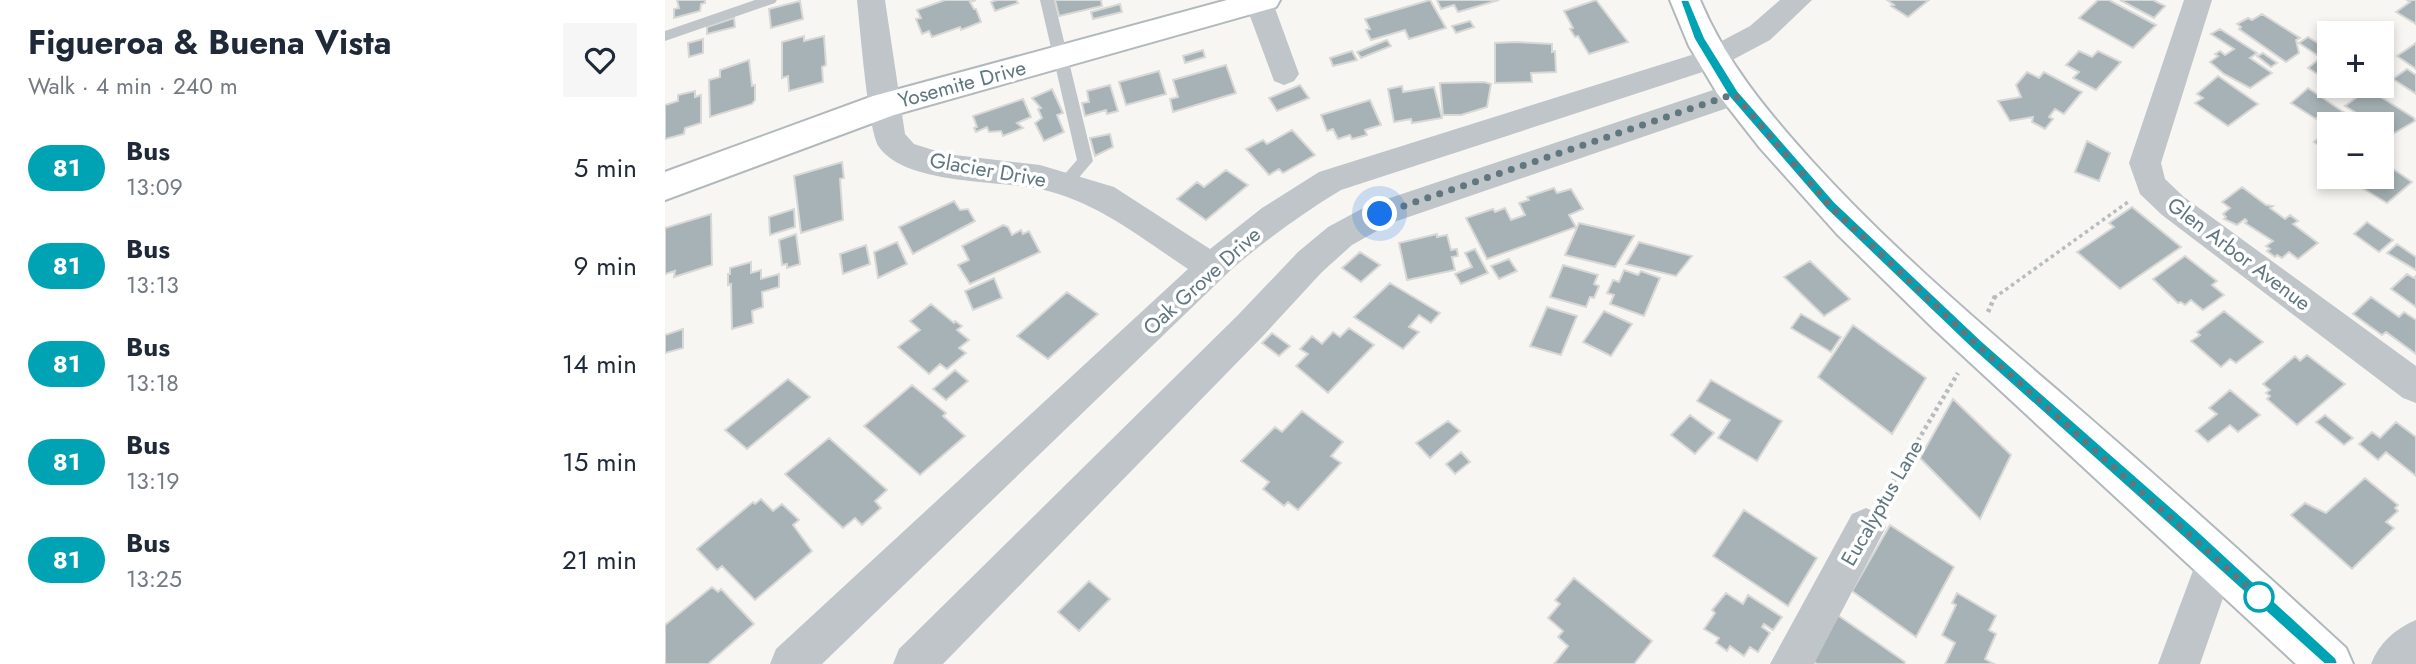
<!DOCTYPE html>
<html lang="en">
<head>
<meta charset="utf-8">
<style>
	body { margin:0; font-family:Jost,sans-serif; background:#f6f6f7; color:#1f2937; height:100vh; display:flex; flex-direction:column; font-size:26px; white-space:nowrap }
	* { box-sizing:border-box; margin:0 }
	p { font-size:23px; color:#747a83 }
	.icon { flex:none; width:38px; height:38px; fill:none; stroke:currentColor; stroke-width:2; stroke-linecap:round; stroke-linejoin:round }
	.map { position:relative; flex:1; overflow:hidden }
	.panel { display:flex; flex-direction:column; background:#fff; width:665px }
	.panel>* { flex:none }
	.badge { padding:0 14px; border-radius:23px; font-size:24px; line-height:46px }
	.fabs { position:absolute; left:1652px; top:21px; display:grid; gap:14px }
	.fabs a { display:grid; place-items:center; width:77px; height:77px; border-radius:0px; background:#fff; box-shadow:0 4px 10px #0003; font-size:35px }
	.you { position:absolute; width:35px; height:35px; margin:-18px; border:5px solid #fff; border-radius:50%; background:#1a73e8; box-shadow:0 0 0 10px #1a73e833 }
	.map>.badge { position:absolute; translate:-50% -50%; box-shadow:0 0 0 4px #fff }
	.round { display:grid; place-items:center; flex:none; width:74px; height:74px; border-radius:0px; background:#f6f6f7 }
	.head { display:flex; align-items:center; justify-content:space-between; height:119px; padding:0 28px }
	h1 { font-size:33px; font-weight:700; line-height:52px }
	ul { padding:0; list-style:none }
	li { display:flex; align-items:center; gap:21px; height:98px; padding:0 28px }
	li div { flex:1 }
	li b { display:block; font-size:26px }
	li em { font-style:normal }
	li .badge { min-width:77px; font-weight:700; text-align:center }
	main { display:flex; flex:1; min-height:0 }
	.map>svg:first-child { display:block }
	.building { fill:#a6b2b5; stroke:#d8d8d6; stroke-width:2 }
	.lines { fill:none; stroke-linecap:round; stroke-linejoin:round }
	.secondary-casing { stroke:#b1b9bc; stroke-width:4 }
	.path-far1 { stroke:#b7bcbe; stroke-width:3.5; stroke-dasharray:3.5 3.5; stroke-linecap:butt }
	.path { stroke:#b7bcbe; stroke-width:4.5; stroke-dasharray:3.5 3.5; stroke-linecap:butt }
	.lane { fill:#bfc5c8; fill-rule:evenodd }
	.street { fill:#bfc5c8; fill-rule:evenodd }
	.secondary { fill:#fff; fill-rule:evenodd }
	.line { fill:#00a3b4; stroke:#fff; stroke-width:2 }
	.walk { stroke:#60777f; stroke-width:7; stroke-dasharray:0 12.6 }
	.stop-dot { fill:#fff; stroke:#00a3b4; stroke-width:3.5 }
	.labels { text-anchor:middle; stroke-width:7; stroke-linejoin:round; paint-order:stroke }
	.street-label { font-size:21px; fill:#60777f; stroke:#fff }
</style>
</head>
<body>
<main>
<section class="panel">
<div class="head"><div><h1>Figueroa &amp; Buena Vista</h1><p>Walk · 4 min · 240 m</p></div><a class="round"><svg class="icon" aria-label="heart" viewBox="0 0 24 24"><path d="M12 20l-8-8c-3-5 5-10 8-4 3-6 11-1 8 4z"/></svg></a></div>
<ul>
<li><span class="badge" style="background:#00a3b4;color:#fff">81</span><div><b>Bus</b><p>13:09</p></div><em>5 min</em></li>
<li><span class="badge" style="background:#00a3b4;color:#fff">81</span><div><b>Bus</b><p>13:13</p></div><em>9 min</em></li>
<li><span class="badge" style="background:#00a3b4;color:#fff">81</span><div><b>Bus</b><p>13:18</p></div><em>14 min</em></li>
<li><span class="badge" style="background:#00a3b4;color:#fff">81</span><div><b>Bus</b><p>13:19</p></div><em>15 min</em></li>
<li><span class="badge" style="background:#00a3b4;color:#fff">81</span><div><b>Bus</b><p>13:25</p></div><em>21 min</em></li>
</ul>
</section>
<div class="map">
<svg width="1751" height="664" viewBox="0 0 1751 664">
	<rect width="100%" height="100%" fill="#f7f6f3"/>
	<path class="building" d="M12,0H40V3L36,4L35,11L9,18V9L14,8Z
		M280,0H311L305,2L309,9H311L316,22L296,30L295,27L267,37L264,31L257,34L251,19L256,18L252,10Z
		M332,0H351L353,3L330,11L326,2Z
		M390,0H436L437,6L394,16Z
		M765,0L781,28L744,39L740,30L706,40L701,30L705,29L700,19Z
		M772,0H834L793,12L789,5L776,9Z
		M931,0L963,42L924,54L913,36L910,37L905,29L908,28L899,11Z
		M1222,0H1264L1243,17L1226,6L1229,5Z
		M1433,0H1444L1491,25L1468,48L1414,18Z
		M1455,0H1488L1500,6L1489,18Z
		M1742,0H1751V24L1731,12L1745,2Z
		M135,1L138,19L106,28L104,9Z
		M455,4L457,12L428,19L426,12Z
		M1597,14L1635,38L1631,40L1634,53L1621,62L1574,29L1576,27L1572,24L1583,18L1587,20Z
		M69,18L70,27L42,34V27Z
		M805,21L809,27L791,33L787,26Z
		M1555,29L1592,53L1585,58L1607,73L1585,88L1559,74L1545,62L1553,56L1550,54L1555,51L1560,55L1569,49L1546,34Z
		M139,36V41L159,36L161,65L157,67L158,82L124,91L123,76L117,78V42Z
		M1643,37L1664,50L1655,57L1634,43Z
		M38,39V53L24,57L23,43Z
		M722,40L726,46L696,58L692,52Z
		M850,42L887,44V52L890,51L891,72L866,73L867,82L830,83V43Z
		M1751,43V69L1732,56Z
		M538,50L540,57L520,63L518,56Z
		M687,51L692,60L668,66L665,58Z
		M1414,51L1427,57L1433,51L1456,62L1431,90L1408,78L1414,72L1401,65Z
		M1664,51V80L1663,81L1643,68Z
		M1598,53L1612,63L1606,67L1592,56Z
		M84,60L87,86L90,85V100L87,104L45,117L44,80L55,77V70Z
		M561,65L571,93L508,112L505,99L513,97L508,80Z
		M1742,69L1751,75V94L1728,79Z
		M494,71L501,94L461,105L454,82Z
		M1362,72L1374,78L1379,72L1417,92L1399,114L1390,109L1384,117L1388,119L1380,129L1367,122L1368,117L1345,121L1333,101L1356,97L1351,85Z
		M1553,76L1593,104L1563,126L1530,103L1538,98L1532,94Z
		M819,82L826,84L822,107L796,115H778L775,83Z
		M445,85L453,111L442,114L441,110L420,116L417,103L424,102L422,91Z
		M635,85L644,98L612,111L604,98Z
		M737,86L738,92L769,87L777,118L747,123L746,119L729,122L723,89Z
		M1643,88L1668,105L1689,119L1682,124H1668L1654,116L1651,119L1626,103Z
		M387,89L398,113L392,115L399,132L379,141L370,123L377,118L373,109L376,108L367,98Z
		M1703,89L1749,118L1750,121L1726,135L1717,129V124H1709L1680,106Z
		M30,91V97L36,95V123L20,128L19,134L0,139V105L13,101V95Z
		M358,99L366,117L352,123L358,128L338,136L336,131L324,132L322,127L311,132L309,128L312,127L308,116Z
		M705,100L716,125L700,130L702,135L687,139L685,135L673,139L668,129L662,131L656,115Z
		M627,130L650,155L618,173L614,169L604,175L581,149L598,140L602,144Z
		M1664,130V152L1649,142Z
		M445,134L448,147L430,156L425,138Z
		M1422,141L1445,153L1434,181L1410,172Z
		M1717,147L1728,154L1718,162L1747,182L1722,203L1679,177H1717Z
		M177,162L179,178L175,179L178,220L136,233L129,176Z
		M561,170L583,185L541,220L512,199L532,182L539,187Z
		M1577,187L1601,205L1608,206L1605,208L1620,219L1625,215L1633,221L1628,224L1653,243L1633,259L1624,252L1617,258L1612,255L1610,257L1602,251L1605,249L1601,246L1608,241L1580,223L1582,221L1580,219L1572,225L1559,219L1561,217L1558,214L1565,208L1557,202Z
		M889,188L892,193L906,189L918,209L904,215L911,227L822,259L801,218L828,209L830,212L840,208L846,220L860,215L854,203L864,200L862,197Z
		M289,201L295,210L303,209L310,221L248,254L234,227Z
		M1467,207L1516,247L1455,289L1412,252L1449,227L1444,223Z
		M129,209L130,227L105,235L104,217Z
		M46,214L47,265L9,277L10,271L0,274V228Z
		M1702,222L1728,240L1714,252L1689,234Z
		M914,223L969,236L950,267L900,255Z
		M338,225L343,227L347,235L356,230L358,234L364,231L375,252L305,284L293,265L304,260L297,246Z
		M131,234L135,264L122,268V264L117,265L114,240Z
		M772,234V237L782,235L786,250L792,249L793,256L787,257L790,270L742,280L734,243Z
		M232,242L242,264L213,278L209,252Z
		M974,242L1027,256L1011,276L961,264Z
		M1732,244L1751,257V270L1722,253Z
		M201,245L205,264L178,274L175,254Z
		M810,249L823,273L796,284L790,274L807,267L800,253Z
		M695,252L715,265L696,282L677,268Z
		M1520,256L1552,281L1547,285L1559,295L1538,310L1526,300L1520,305L1516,302L1513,303L1488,279Z
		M844,259L852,271L834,279L826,266Z
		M1145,261L1185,299L1159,316L1119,277Z
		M86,262V273L96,270V279L114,274V287L97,292L98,307L87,311L88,323L67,329L66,284L63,285V274H65V268Z
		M898,265L933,275L929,284L934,286L929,298L925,297L921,307L885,297Z
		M959,270L973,275L976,271L995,278L979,316L945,304L949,295L942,293L948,280L954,282Z
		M1742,274L1749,278L1751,276V307L1726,289Z
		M329,278L337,298L308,310L300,291Z
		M725,283L775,313L766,323L754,315L744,327L754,332L738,349L689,317Z
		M402,292L433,314L383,359L352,336Z
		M1706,297L1734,317L1739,312L1751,320V354L1721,332L1717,335L1688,314Z
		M266,304L289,323L290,321L297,326L292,330L304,340L294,348L301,353L282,369L275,364L264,374L233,347L255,330L245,321Z
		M882,307L912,316L896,355L865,346Z
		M939,311L967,324L946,356L918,342Z
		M1559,311L1598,342L1571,363L1565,359L1556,367L1526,341L1535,335L1532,332Z
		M1136,314L1176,337L1166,352L1126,328Z
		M1188,325L1261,378L1227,434L1153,377Z
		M684,328L709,345L663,393L631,366L643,354L635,349L647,336L657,344L668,332L675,337Z
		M18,329V348L0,353V335Z
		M607,333L625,346L614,356L597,343Z
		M1642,355L1680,384L1632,425L1602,399L1605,396L1601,393L1605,390L1598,384L1630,356L1635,361Z
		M290,370L303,381L281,400L268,389Z
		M123,379L145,397L82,449L60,430Z
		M1046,380L1117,421L1092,461L1053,438L1065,420L1032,401Z
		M247,385L281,413L278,416L300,436L255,475L199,426Z
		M1565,390L1595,415L1573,432L1565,425L1543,442L1531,431L1552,414L1544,408Z
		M1288,399L1346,455L1315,519L1255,458Z
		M637,411L678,442L666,456L676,463L633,510L623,502L619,506L598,489L604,482L576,461L610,427L617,432Z
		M1025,415L1049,433L1030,454L1006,435Z
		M1660,415L1688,438L1679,445L1651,422Z
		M783,421L795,431L765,458L751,443Z
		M1731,422L1751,437V476L1721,452L1713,460L1694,444L1707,432L1715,438Z
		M164,438L222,490L210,501L216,508L197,525L190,518L178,528L120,474Z
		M796,452L805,462L790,474L781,464Z
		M1700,478L1733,505L1730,508L1733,511L1721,522L1729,528L1687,569L1626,515L1640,503L1661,513Z
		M96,499L108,511L117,504L134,520L128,525L147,551L90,600L57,566L52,570L32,549L88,502L90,504Z
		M1079,510L1152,558L1123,606L1048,556Z
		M1225,525L1289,567L1251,637L1187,591Z
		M909,578L987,641L969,664H889L903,646L893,637L898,631L883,618L895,604L890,600Z
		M424,581L445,599L414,631L393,612Z
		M47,587L53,592L56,589L89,624L43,664H0V625Z
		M1061,593L1078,604L1083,595L1117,617L1108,630L1099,624L1097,627L1105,633L1093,652L1085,647L1079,656L1065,646L1062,651L1051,643L1054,638L1039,629L1050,613L1047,610Z
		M1292,593L1331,616L1324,630L1331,634L1320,659L1329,664H1280L1290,643L1277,635L1291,605L1287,603Z
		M1171,614L1240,662L1239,664H1152L1145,659Z"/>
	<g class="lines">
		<defs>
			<path id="secondary" d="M562,0H615L611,7L229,115L0,200V172L208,96Z
				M1005,0H1035C1061,62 1101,110 1146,160C1223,245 1310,319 1397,394C1493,477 1588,562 1681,648L1688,664H1631L1269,329L1172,234L1095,148L1052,93L1024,46Z"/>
		</defs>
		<use href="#secondary" class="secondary-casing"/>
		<path class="path-far1" d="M1329,298L1463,202"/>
		<path class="path" d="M1323,312L1330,296
			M1217,501L1293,373"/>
		<path class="lane" d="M90,0H112L110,3L0,41V31Z
			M375,0H389L428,161L405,188L399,190L391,184L412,160Z"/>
		<path class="street" d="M192,0H220L240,134L249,144L281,154L375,165L449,187L545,249L597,208L654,172L1036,52L1085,26L1115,0H1147L1105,40L1056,66L676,190C638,213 602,239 568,268L157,664H105L111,649L523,269C476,238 431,201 375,189C332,180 241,185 214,147C203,131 195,26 192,0Z
			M579,0H607L634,74L629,81L619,85L609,81Z
			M1519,0H1547L1496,163L1500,179L1519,197L1751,366V403L1738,398L1497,215L1475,194L1464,163Z
			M1069,83L1080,86L1084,94L1080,102L726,223L687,245L657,272L597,337L278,664H228L234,649L573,315L633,252L663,227L704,205Z
			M1201,508L1215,514L1221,527L1149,664H1105L1187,514Z
			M1552,538L1566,544L1572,558L1535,664H1493L1538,544Z
			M1751,620V664H1706C1714,643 1730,629 1751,620Z"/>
		<use href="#secondary" class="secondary"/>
	</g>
	<path class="line" d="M1015,0H1024L1040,38L1073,91L1170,202L1316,340L1531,529L1671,658L1673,664H1659L1520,539L1306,348L1161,209L1064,97L1029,39Z"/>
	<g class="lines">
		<path class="walk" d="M715,214L1069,94L1165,206L1200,239L1311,344L1594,597"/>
	</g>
	<circle class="stop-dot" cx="1594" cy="597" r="14"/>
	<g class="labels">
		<g class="street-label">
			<text transform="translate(297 84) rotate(-15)" y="7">Yosemite Drive</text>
			<text transform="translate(323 170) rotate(10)" y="7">Glacier Drive</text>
			<text transform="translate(1574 254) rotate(37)" y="7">Glen Arbor Avenue</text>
			<text transform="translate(537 281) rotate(-42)" y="7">Oak Grove Drive</text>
			<text transform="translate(1217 503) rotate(-60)" y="7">Eucalyptus Lane</text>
		</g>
	</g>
</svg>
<div class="fabs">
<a>+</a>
<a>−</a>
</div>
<div class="you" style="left:715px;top:214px"></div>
</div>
</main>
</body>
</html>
